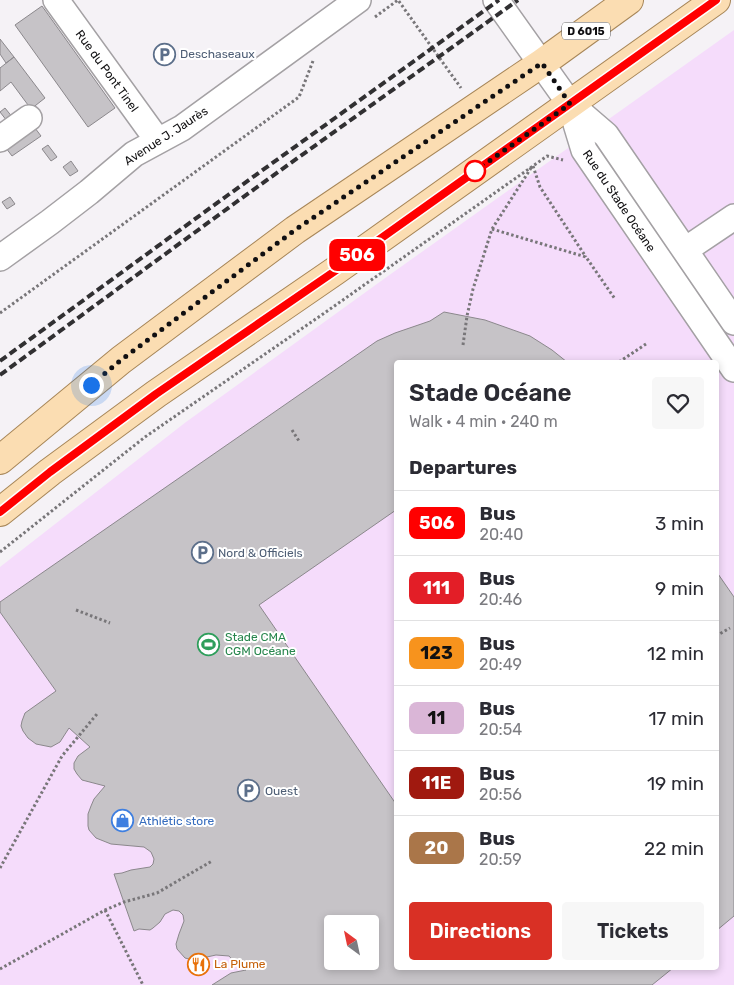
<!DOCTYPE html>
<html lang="en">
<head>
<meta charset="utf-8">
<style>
	body { margin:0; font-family:Rubik,sans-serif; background:#f7f7f7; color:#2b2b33; height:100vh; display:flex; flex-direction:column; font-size:19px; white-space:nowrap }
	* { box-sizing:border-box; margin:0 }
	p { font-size:16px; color:#7c7c81 }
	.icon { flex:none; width:28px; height:28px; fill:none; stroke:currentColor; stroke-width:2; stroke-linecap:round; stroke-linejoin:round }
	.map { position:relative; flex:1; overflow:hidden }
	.sheet { position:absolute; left:394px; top:360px; width:325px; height:610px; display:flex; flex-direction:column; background:#fff; border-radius:5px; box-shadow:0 2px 8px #0003 }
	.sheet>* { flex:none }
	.badge { padding:0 10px; border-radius:8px; font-size:18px; line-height:32px }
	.needle { width:32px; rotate:327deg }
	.buttons { position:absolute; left:324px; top:915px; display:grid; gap:10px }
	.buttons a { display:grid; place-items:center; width:55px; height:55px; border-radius:5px; background:#fff; box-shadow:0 2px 8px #0003; font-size:25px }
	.you { position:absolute; width:25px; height:25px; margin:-12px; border:4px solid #fff; border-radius:50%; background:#1a73e8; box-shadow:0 0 0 8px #1a73e833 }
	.map>.badge { position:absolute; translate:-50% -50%; box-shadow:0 0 0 2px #fff }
	h2 { padding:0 15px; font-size:19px; line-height:45px }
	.round { display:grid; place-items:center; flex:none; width:52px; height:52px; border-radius:5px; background:#f7f7f7 }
	.overview { display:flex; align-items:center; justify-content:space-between; height:85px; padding:0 15px }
	h1 { font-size:24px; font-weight:600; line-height:38px }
	.button { display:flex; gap:10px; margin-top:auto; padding:10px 15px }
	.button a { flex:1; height:58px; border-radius:5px; background:#d93025; color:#fff; font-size:20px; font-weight:600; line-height:58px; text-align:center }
	.button a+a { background:#f7f7f7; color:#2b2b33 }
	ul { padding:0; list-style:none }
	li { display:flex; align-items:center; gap:15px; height:65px; padding:0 15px; border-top:1px solid #e1e1e2 }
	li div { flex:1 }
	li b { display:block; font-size:19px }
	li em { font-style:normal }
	li .badge { min-width:55px; font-weight:700; text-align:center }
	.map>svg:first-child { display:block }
	.green { fill:#f5dcfb; fill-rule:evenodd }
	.building { fill:#c6c3c7; stroke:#8b888c; fill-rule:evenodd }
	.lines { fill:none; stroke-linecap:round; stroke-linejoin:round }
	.minor-casing { stroke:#a4a1a4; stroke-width:28 }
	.major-casing { stroke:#a78658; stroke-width:30 }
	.path { stroke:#787679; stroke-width:3; stroke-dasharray:2.5 2.5; stroke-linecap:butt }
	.minor { stroke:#fff; stroke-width:25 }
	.major { stroke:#fbddb2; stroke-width:28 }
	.rail { stroke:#313032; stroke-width:4; stroke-dasharray:8 4; stroke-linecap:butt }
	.line-casing { stroke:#fff; stroke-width:11 }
	.line { stroke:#f00; stroke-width:8 }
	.walk { stroke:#100f11; stroke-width:5; stroke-dasharray:0 9 }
	.stop-dot { fill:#fff; stroke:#f00; stroke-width:2.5 }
	.labels { text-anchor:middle; stroke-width:4; stroke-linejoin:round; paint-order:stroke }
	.shield { fill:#fff; stroke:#585758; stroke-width:1 }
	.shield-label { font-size:11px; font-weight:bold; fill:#100f11 }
	.service-label { font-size:12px; fill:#4e5e75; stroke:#fff; text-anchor:start }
	.street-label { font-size:12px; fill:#100f11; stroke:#fff }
	.leisure-label { font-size:12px; fill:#27864d; stroke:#fff; text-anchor:start }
	.shop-label { font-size:12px; fill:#366cbe; stroke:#fff; text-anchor:start }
	.food-label { font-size:12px; fill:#c56008; stroke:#fff; text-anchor:start }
</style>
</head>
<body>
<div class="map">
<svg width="734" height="985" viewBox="0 0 734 985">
	<rect width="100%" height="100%" fill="#f5f2f6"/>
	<path class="green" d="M734,30V985H0V567L186,422L388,276ZM396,362H716V968H396ZM332,924H370V961H332Z"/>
	<path class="building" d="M42,6L115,108L88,127L15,25Z
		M0,39L14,57L6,63L0,54Z
		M14,57L45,98L31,109L11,82L0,91V68Z
		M5,108L13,118L7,121L0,112Z
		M32,124L41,136L12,156L3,144Z
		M48,145L57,157L51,161L42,149Z
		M71,161L78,171L70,176L63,167Z
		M10,197L15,204L7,209L2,202Z
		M444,312L485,320L530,336L552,350L567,362H396V510L259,605L396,804V968H673L652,985H212L231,973L246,970L240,968L229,956L216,955L193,960L185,958L177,949L176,944L179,934L184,921L183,915L179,911L173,910L165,914L160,922L153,928L150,930L139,929L134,931L114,874L122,873L131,870L150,867L153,864L154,859L151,852L144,847L111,844L96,838L89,830L88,826V814L91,806L94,799L105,786L82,780L77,774L74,769V763L78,756L90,747L69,728L60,742L51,747L36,744L28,738L23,731L21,726L22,721L25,713L56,691L0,612V602L377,341L395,333L430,321ZM332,924H370V961H332Z
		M716,571L734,597V916L716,931Z"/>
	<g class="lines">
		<defs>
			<path id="minor" d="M56,0L158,141
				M496,0L570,104L606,135L734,322
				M570,104L584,150L734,369
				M0,139L29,118
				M685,250L734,217
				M0,258L50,222L89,192L134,154L182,128L358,0"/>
			<path id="major" d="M0,460L121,360L295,230L542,63L629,0
				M0,512L50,472L156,394L335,271L716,0"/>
		</defs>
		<use href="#minor" class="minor-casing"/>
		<use href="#major" class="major-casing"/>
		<path class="path" d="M375,17L398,0L461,88
			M533,166L540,187L586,257
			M492,229L586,257L615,299
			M0,313L299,97L313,61
			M463,345L467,316L473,289L492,229L531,168
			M619,362L646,344
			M292,430L299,441
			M0,552L145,437L323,314L533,166L547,156L563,160
			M76,610L110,623
			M716,636L730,628
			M0,868L62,756L97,714
			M105,910L143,985
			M0,969L105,910L124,902L157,893L212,861"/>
		<use href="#minor" class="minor"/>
		<use href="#major" class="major"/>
		<path class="rail" d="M0,361L228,195L499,0
			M0,375L235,203L518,0"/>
	</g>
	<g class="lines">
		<defs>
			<path id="line" d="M0,512L50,472L156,394L335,271L716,0"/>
		</defs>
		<use href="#line" class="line-casing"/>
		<use href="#line" class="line"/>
		<path class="walk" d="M91,385L121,360L295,230L542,63L570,104L468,176L475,171"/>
	</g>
	<defs>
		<symbol id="parking-ring" viewBox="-11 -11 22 22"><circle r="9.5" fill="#fff" stroke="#5c6f8a" stroke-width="1.5"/><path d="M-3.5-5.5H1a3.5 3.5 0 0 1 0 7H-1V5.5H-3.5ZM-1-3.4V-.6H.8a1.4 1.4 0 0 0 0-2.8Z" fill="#5c6f8a"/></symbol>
		<symbol id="stadium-ring" viewBox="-11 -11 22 22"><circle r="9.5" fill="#fff" stroke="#2e9e5b" stroke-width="1.5"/><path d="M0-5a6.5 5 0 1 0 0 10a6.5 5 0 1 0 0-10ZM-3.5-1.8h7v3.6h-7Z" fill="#2e9e5b"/></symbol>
		<symbol id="shop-ring" viewBox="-11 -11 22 22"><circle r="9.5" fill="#fff" stroke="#3f7fe0" stroke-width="1.5"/><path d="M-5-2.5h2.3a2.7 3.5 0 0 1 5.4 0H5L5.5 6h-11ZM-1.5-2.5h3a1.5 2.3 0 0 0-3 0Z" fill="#3f7fe0"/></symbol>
		<symbol id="restaurant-ring" viewBox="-11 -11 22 22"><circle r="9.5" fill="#fff" stroke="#e8710a" stroke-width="1.5"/><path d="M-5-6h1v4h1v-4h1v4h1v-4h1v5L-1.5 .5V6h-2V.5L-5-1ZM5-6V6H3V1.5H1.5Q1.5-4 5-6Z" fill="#e8710a"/></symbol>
	</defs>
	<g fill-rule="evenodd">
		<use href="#parking-ring" x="152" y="42" width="25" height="25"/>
		<use href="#parking-ring" x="190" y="540" width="25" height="25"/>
		<use href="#stadium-ring" x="196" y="632" width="25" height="25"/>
		<use href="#parking-ring" x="236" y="778" width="25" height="25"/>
		<use href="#shop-ring" x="110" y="808" width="25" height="25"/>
		<use href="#restaurant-ring" x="186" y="952" width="25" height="25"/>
	</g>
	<circle class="stop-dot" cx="475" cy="171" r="10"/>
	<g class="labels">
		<rect class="shield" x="562" y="22.5" width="48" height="17" rx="4"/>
		<g class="shield-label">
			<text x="586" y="35">D 6015</text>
		</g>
		<g class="service-label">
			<text x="180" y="58">Deschaseaux</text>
			<text x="218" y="557">Nord &amp; Officiels</text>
			<text x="265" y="795">Ouest</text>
		</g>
		<g class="street-label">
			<text transform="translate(107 71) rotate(54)" y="4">Rue du Pont Tinel</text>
			<text transform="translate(166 136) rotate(-33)" y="4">Avenue J. Jaurès</text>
			<text transform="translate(619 201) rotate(56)" y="4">Rue du Stade Océane</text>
		</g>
		<g class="leisure-label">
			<text x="225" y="641">Stade CMA<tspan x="225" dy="14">CGM Océane</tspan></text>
		</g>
		<g class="shop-label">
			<text x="139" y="825">Athlétic store</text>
		</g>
		<g class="food-label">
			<text x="214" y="968">La Plume</text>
		</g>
	</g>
</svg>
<div class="buttons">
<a><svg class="needle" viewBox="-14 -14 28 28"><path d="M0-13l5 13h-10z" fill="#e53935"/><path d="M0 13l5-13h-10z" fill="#7c7c81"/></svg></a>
</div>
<div class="you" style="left:91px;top:385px"></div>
<b class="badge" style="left:357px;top:255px;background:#f00;color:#fff">506</b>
<section class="sheet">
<div class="overview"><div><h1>Stade Océane</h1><p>Walk · 4 min · 240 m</p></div><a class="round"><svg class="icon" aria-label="heart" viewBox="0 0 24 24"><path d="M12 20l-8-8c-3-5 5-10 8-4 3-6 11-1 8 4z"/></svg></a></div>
<h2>Departures</h2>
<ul>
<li><span class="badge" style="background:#f00;color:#fff">506</span><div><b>Bus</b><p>20:40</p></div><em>3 min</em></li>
<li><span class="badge" style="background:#e31e27;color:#fff">111</span><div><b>Bus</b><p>20:46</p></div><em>9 min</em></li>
<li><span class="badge" style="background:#f7931d;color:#111">123</span><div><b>Bus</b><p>20:49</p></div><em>12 min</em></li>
<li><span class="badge" style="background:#dab6d7;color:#111">11</span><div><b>Bus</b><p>20:54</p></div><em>17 min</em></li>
<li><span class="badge" style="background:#a0190f;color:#fff">11E</span><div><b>Bus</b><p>20:56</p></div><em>19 min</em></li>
<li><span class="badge" style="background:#aa7649;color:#fff">20</span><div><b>Bus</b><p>20:59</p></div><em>22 min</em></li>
</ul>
<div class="button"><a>Directions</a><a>Tickets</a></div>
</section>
</div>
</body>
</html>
